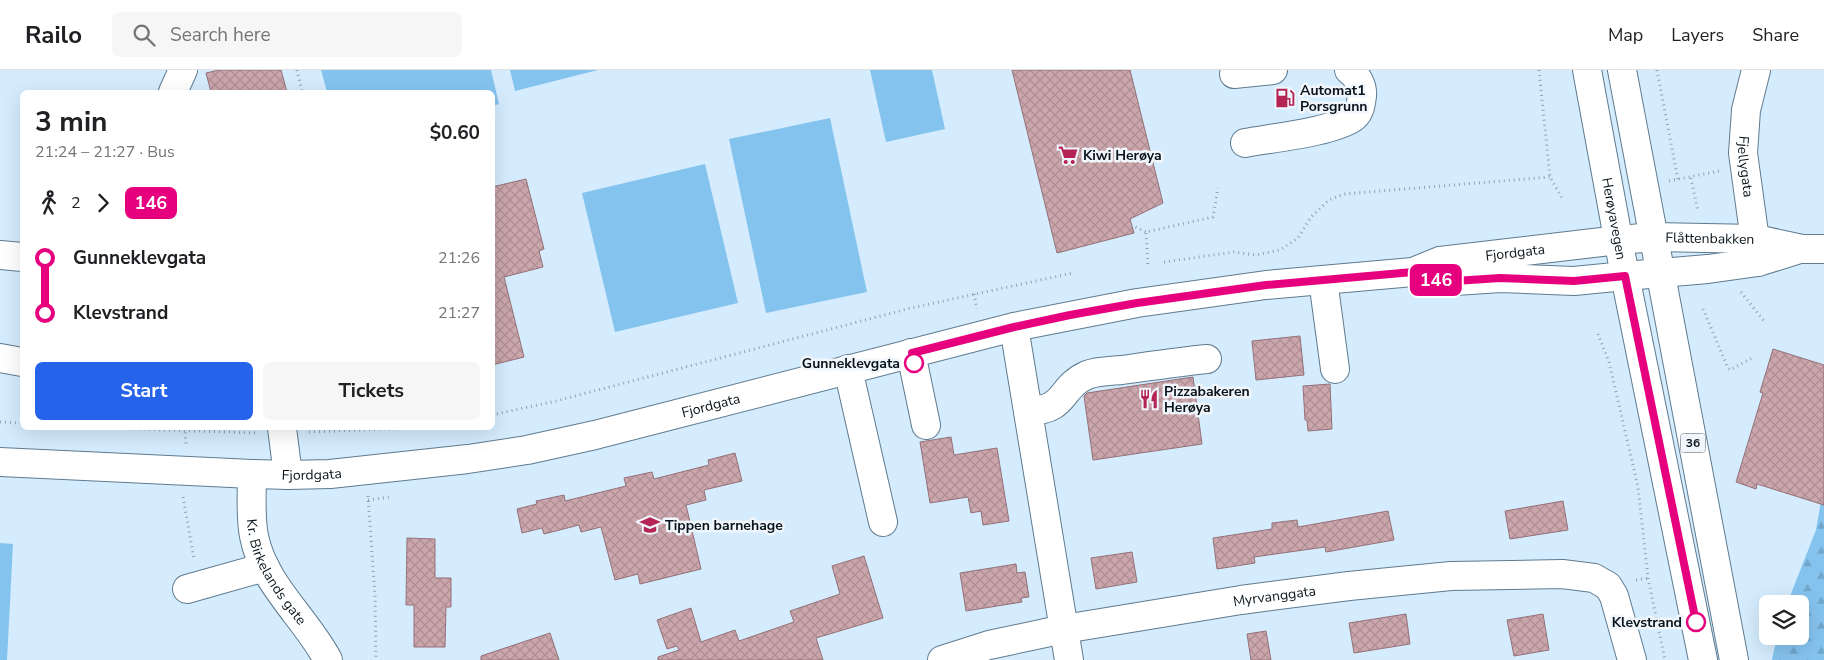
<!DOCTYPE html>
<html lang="en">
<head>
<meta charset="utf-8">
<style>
	body { margin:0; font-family:"Nunito Sans",sans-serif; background:#f6f6f6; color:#202124; height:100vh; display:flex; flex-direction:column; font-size:19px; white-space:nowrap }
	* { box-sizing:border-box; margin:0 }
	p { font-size:16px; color:#757577 }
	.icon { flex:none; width:28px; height:28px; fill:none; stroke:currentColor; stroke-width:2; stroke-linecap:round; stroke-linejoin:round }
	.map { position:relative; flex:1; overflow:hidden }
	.details { position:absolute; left:20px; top:20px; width:475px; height:340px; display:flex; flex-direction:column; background:#fff; border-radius:8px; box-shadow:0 5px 20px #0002 }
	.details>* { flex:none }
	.badge { padding:0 10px; border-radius:8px; font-size:18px; line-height:32px }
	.controls { position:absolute; left:1759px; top:525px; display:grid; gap:10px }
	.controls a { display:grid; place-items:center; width:50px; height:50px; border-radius:8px; background:#fff; box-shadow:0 5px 20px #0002; font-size:25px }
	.map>.badge { position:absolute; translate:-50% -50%; box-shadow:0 0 0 2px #fff }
	.legs { display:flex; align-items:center; gap:8px; height:55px; padding:0 15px; font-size:16px }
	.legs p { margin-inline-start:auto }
	.head { display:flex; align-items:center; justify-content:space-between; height:85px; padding:0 15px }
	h1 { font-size:28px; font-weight:700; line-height:38px }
	.cta { display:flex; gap:10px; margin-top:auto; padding:10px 15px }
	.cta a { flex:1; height:58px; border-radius:8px; background:#2563eb; color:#fff; font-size:20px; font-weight:700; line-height:58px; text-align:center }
	.cta a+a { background:#f6f6f6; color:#202124 }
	ul { padding:0 15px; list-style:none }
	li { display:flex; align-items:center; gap:18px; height:55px; font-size:19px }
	li i { display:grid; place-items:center; width:8px; height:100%; margin:0 6px; background:currentColor }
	li i::after { content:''; width:12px; height:12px; margin:-6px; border:4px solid; border-radius:50%; background:#fff }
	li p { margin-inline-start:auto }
	li:first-child i { background:linear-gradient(#0000 50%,currentColor 0) }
	li:last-child i { background:linear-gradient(currentColor 50%,#0000 0) }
	header { display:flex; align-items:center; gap:30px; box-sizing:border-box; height:70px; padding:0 25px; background:#fff; border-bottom:1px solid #e0e0e0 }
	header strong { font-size:24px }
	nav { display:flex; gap:28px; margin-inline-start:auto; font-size:18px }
	.search { width:350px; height:45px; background:#f6f6f6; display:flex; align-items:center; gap:12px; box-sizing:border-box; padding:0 18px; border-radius:8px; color:#757577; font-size:19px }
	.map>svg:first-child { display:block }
	.forest { fill:url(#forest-firs) }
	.pitch { fill:#85c3ef }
	.building { fill:url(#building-cross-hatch); stroke:#947177 }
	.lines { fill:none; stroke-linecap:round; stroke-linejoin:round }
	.minor-casing { stroke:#5f7b8f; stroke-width:30 }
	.major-casing { stroke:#5f7b8f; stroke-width:30 }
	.highway-casing { stroke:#5f7b8f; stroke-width:30 }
	.path { stroke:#90a3b2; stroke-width:3; stroke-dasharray:1 4; stroke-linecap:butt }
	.minor { stroke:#fff; stroke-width:28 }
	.major { stroke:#fff; stroke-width:28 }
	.highway { stroke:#fff; stroke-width:28 }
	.line-1-casing { stroke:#fff; stroke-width:11 }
	.line-1 { stroke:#e6007e; stroke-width:8 }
	.stop-1-dot { fill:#fff; stroke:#e6007e; stroke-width:2.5 }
	.labels { text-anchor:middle; stroke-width:5; stroke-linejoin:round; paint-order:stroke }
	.shield { fill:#f0f6fb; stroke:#4e585e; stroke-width:1 }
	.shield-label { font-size:12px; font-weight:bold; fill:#09141b }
	.poi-label { font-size:14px; font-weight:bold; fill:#09141b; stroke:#f0f6fb; text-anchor:start }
	.street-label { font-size:14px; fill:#09141b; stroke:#f0f6fb }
	.stop-label { font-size:14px; font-weight:bold; fill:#09141b; stroke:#f0f6fb; text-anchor:end }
</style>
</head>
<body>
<header>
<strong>Railo</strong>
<div class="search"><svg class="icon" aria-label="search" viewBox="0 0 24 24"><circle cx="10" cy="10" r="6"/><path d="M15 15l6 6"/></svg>Search here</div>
<nav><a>Map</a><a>Layers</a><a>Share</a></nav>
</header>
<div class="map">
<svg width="1824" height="590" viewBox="0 0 1824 590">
	<defs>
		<pattern id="forest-firs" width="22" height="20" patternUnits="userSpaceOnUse" patternTransform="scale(1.25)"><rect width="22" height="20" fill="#85c3ef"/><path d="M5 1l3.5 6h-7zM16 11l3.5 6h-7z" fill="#72a7cc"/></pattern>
		<pattern id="building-cross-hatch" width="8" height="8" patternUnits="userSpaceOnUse" patternTransform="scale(1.25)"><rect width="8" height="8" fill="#cba6ac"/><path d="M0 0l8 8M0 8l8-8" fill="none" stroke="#ad8e93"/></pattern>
	</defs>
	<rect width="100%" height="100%" fill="#d4ecfe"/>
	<path class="forest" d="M1824,414V590H1772L1777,566H1800V534H1787L1816,460Z"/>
	<path class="pitch" d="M321,0H491L499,34L493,36L492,22H327Z
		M510,0H598L515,21Z
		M870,0H932L945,59L886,72Z
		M830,48L867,222L766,243L729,69Z
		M705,94L738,233L615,262L582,123Z
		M0,473L13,474L7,590H0Z"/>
	<path class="building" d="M219,0H281L287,22H211L206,3Z
		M1012,0H1130L1163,133L1130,149L1134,163L1057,183Z
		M526,109L544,179L539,181L543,197L504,207L524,287L492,295V117Z
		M1300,266L1304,305L1256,310L1252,271Z
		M1773,279L1824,295V435L1757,414L1756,419L1736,412L1763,323L1760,322Z
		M1193,307L1202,374L1093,390L1084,326L1087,323Z
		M1330,314L1332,359L1308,361L1307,350H1305L1303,316Z
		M951,367L954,385L997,378L1009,451L983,455L981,441L971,443L968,427L930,433L920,372Z
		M735,383L742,411L704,420L706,430L686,435L701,499L640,514L638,504L615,510L601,457L581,462L579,455L544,464L542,458L522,463L517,439L537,434L536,431L564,425L565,431L626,416L624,408L652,402L654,409L709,395L708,390Z
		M1563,431L1568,460L1510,469L1505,441Z
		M1388,441L1394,470L1326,482L1325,477L1254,487L1255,493L1217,499L1213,468L1272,459V453L1297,450L1298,457Z
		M407,468L435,469V508H451V537H446L445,577H414V535H406Z
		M1132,482L1137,512L1096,519L1091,488Z
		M864,486L883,548L816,568L823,590H658V587L679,580L677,576L667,579L657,550L691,538L701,572L735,560L739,571L794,552L790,541L840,524L832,496Z
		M1016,494L1017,503L1025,502L1029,527L1021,528L1022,532L966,541L960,503Z
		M1406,544L1410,574L1354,583L1349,553Z
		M1543,544L1549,580L1514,586L1507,550Z
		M1266,561L1271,590H1251L1247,564Z
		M550,563L559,590H481V586Z"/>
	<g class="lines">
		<defs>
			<g id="minor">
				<path id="s1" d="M1756,0L1746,40L1743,83L1758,192"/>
				<path d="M1234,4L1273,0"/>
				<path d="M173,22L183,0"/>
				<path d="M1245,73C1272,68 1333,62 1354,47C1360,42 1361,34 1362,26C1363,15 1357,6 1349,0"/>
				<path d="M0,185L22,187"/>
				<path d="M1413,202L1440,212L1501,208L1574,211L1625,206"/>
				<path d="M1323,210L1335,299"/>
				<path d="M1014,257L1069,590"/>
				<path d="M911,283L926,355"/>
				<path d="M0,288L22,292"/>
				<path d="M848,299L883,452"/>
				<path d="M1028,341C1068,340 1058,318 1087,305C1097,301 1111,301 1122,300C1150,296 1178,292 1207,289"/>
				<path d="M282,358L288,405"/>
				<path id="s2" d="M0,392L252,404L288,405L330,404L468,389L527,380L595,365L1014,257L1137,233L1266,215L1413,202L1440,191L1619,170"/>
				<path id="s3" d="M252,404C252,424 250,446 254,466C263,514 306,548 328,590"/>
				<path d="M187,519L265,497"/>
				<path id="s4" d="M942,590L989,575L1064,559L1241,530L1349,516L1451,506L1562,504L1594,508L1608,516L1614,526L1632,590"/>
			</g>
			<g id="major">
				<path id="s5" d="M1619,170L1654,167L1756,169L1802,179H1824"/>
				<path d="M1625,206L1708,199L1758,192L1800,179"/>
			</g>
			<g id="highway">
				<path id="s6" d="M1587,0L1625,206L1703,590"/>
				<path d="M1622,0L1734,590"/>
			</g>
		</defs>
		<use href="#minor" class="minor-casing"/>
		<use href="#major" class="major-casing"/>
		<use href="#highway" class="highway-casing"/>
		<path class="path" d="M297,0L302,22
			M1539,0L1550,107L1562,128
			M1657,0L1678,110
			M1691,108L1698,142
			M1669,111L1719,101
			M1131,155L1146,162
			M1164,192L1234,182L1256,185L1280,180L1298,168L1311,147L1329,130L1344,124L1550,107
			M1148,194L1146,162L1213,147L1218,118
			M1741,222L1764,251
			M974,224L977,239
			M1703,239L1728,298L1730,300L1752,288
			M1598,264L1609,292L1638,417L1648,508L1665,590
			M492,345L556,331L911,238L1073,203
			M0,352L22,353
			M109,358L256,363
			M183,358L185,361L186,375
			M309,362L412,358
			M368,426L375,525L376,590
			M183,427L194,489
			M368,430L390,427
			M1636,510L1648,508"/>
		<use href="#minor" class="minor"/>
		<use href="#major" class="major"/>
		<use href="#highway" class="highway"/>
	</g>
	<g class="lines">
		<defs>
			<path id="line-1" d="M914,293L912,283L1014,257L1070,245L1137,233L1266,215L1413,202L1440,212L1500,208L1574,211L1625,206L1696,552"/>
		</defs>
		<use href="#line-1" class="line-1-casing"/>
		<use href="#line-1" class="line-1"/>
	</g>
	<defs>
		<symbol id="fuel-bare" viewBox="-9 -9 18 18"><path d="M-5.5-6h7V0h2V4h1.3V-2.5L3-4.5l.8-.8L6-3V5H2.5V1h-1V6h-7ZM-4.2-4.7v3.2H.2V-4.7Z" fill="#b42555" stroke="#f0f6fb" stroke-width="2.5" paint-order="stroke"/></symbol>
		<symbol id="supermarket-bare" viewBox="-9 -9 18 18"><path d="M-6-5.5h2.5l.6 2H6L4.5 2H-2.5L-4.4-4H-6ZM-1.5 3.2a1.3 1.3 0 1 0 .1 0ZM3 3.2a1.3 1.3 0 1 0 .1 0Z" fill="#b42555" stroke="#f0f6fb" stroke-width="2.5" paint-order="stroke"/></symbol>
		<symbol id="restaurant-bare" viewBox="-9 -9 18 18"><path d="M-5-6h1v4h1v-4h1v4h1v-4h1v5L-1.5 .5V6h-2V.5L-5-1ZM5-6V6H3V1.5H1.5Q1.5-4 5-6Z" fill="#b42555" stroke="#f0f6fb" stroke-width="2.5" paint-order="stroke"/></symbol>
		<symbol id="school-bare" viewBox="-9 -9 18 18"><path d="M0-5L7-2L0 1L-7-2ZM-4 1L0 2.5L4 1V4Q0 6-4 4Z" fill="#b42555" stroke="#f0f6fb" stroke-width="2.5" paint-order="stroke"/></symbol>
	</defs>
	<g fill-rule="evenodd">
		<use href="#fuel-bare" x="1271" y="14" width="28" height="28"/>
		<use href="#supermarket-bare" x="1054" y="71" width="28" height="28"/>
		<use href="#restaurant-bare" x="1135" y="315" width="28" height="28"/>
		<use href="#school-bare" x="636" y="441" width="28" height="28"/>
	</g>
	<g class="stop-1-dot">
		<circle cx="914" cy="293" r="9"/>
		<circle cx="1696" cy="552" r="9"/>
	</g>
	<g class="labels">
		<rect class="shield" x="1680.5" y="363.5" width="25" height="19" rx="4"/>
		<g class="shield-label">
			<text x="1693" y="377">36</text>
		</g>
		<g class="poi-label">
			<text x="1300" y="25">Automat1<tspan x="1300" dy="16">Porsgrunn</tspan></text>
			<text x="1083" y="90">Kiwi Herøya</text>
			<text x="1164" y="326">Pizzabakeren<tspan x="1164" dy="16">Herøya</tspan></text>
			<text x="665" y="460">Tippen barnehage</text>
		</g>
		<g class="street-label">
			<text dy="5" stroke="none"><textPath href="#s1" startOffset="98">Fjellygata</textPath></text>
			<text dy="5" stroke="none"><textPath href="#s6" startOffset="151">Herøyavegen</textPath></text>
			<text dy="5" stroke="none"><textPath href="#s5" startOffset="91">Flåttenbakken</textPath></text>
			<text dy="5" stroke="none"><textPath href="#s2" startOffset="1539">Fjordgata</textPath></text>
			<text dy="5" stroke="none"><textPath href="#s2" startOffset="718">Fjordgata</textPath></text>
			<text dy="5" stroke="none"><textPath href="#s2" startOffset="312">Fjordgata</textPath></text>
			<text dy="5" stroke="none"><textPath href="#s3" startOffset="104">Kr. Birkelands gate</textPath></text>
			<text dy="5" stroke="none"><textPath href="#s4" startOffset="339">Myrvanggata</textPath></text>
		</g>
		<g class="stop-label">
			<text x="900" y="298">Gunneklevgata</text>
			<text x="1682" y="557">Klevstrand</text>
		</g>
	</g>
</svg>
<div class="controls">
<a><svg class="icon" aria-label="layers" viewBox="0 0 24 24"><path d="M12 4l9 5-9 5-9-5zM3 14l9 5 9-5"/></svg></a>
</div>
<b class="badge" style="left:1436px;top:210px;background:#e6007e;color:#fff">146</b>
<section class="details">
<div class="head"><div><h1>3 min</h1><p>21:24 – 21:27 · Bus</p></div><b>$0.60</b></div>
<div class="legs"><svg class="icon" aria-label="walk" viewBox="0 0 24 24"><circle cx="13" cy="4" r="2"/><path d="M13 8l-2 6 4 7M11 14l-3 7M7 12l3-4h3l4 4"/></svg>2<svg class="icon" aria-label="forward" viewBox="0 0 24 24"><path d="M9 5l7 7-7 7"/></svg><b class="badge" style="background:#e6007e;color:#fff">146</b></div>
<ul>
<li><i style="color:#e6007e"></i><b>Gunneklevgata</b><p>21:26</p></li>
<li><i style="color:#e6007e"></i><b>Klevstrand</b><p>21:27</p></li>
</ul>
<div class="cta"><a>Start</a><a>Tickets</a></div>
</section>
</div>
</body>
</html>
